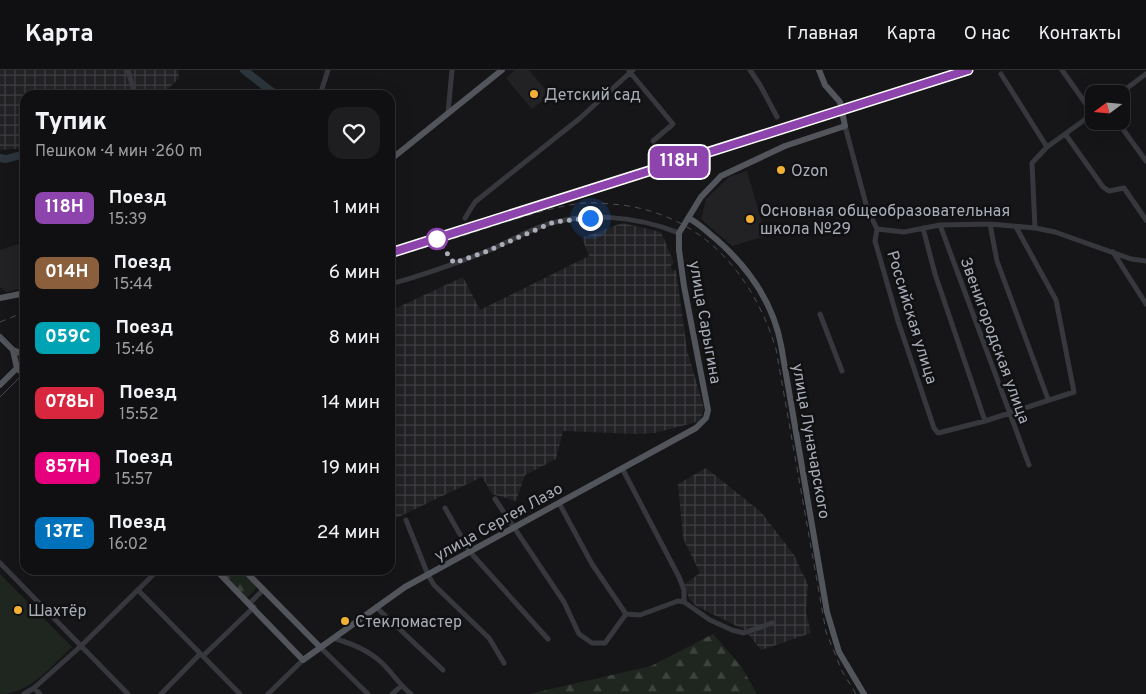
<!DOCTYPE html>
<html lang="ru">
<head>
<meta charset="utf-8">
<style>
	body { margin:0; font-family:Overpass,sans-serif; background:#1e1e20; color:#f1f3f6; height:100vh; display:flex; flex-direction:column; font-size:19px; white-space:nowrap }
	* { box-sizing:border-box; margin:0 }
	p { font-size:16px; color:#9c9d9f }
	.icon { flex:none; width:28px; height:28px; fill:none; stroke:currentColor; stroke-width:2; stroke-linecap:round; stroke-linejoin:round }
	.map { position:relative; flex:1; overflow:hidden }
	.side { position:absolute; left:20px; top:20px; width:375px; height:485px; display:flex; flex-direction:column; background:#101012; border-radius:15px; box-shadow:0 5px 20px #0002,0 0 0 1px #303032 }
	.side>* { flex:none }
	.badge { padding:0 10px; border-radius:8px; font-size:18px; line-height:32px }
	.needle { width:32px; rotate:254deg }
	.fabs { position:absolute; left:1085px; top:15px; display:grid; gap:10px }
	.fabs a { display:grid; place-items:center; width:45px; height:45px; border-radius:10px; background:#101012; box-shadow:0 5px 20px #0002,0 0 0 1px #303032; font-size:25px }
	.you { position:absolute; width:25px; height:25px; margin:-12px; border:4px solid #fff; border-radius:50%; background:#1a73e8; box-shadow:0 0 0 8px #1a73e833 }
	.map>.badge { position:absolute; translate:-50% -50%; box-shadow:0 0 0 2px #fff }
	.round { display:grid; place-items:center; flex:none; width:52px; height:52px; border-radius:15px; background:#1e1e20 }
	.overview { display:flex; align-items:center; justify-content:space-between; height:85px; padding:0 15px }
	h1 { font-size:24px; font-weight:800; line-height:38px }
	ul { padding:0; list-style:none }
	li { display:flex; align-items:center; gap:15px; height:65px; padding:0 15px }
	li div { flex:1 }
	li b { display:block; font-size:19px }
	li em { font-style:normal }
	li .badge { min-width:55px; font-weight:700; text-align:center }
	header { display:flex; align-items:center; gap:30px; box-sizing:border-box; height:70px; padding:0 25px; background:#101012; border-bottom:1px solid #303032 }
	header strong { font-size:24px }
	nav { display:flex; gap:28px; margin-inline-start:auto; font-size:18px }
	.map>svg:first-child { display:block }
	.built { fill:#222225 }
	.industrial { fill:url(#industrial-grid) }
	.forest { fill:url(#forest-firs) }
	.park { fill:#1e261f }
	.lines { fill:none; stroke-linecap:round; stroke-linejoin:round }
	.river { stroke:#2c353c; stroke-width:8 }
	.minor { stroke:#37383d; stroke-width:5 }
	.major { stroke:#53555c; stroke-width:6 }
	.tram { stroke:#4a4c52; stroke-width:1 }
	.rail { stroke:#4a4c52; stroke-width:1; stroke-dasharray:6 5; stroke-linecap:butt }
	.line-casing { stroke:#fff; stroke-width:11 }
	.line { stroke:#8e44ad; stroke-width:8 }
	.walk { stroke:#a8adb8; stroke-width:5; stroke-dasharray:0 9 }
	.poi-dot { fill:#f2b134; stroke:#111113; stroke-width:2 }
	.stop-dot { fill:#fff; stroke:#8e44ad; stroke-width:2.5 }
	.labels { text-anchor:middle; stroke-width:5; stroke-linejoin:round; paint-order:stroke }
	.poi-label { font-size:16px; fill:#a8adb8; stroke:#111113; text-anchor:start }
	.street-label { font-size:16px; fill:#a8adb8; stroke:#111113 }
</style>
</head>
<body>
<header>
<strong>Карта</strong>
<nav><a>Главная</a><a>Карта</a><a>О нас</a><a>Контакты</a></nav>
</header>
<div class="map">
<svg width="1146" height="624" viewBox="0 0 1146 624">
	<defs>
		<pattern id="industrial-grid" width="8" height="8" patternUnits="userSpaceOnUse" patternTransform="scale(1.25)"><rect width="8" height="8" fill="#222225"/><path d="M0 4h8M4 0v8" fill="none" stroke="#3f3f43"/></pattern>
		<pattern id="forest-firs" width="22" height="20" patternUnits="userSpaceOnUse" patternTransform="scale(1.25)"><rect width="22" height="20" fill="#1e261f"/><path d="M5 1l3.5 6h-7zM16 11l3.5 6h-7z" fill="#3c433d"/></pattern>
	</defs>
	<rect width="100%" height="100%" fill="#161618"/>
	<path class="built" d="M515,0H529L550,25L532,39L506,8Z
		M747,101L766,166L732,176L701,149L706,129L729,107Z
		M25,172V218L6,222L0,217V180Z"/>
	<path class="industrial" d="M0,0H178L179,8L162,25H25V78L0,80Z
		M622,153L661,162L674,193L671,195L672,201L676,200L687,280L704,338L700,351L655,363L638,364L563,361L556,389L525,405L516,431L492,424L482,407L390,451V241L463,207L480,240L589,186L582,168Z
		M706,398L761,442L794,485L808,515L806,542L811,563L761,580L745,560L696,536L689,529L685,514L700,503L683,468L678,414Z"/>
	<path class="forest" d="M219,500H242L258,516L247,528Z
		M713,564L741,596L757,624H529L651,596Z"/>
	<path class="park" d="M0,504L72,577C51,596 30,624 0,624Z"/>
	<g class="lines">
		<path class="river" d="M244,0L276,25
			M0,88L6,89L25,84"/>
		<path class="minor" d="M128,0L135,25
			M750,0L760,15L777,47
			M1062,0L1093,44
			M629,1L673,54L653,71
			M1001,4L1047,77
			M1119,24L1146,4
			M320,25L328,0
			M448,43L452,0
			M1117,51L1146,91
			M845,56L867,138L877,159L875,171L898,251L934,358L938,363L985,351L1074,322L1056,230L1016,157
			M1066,65L1103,117L1109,121L1124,118L1146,150
			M465,148L475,132L579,49L633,0
			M990,154L997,191L1048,329
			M940,155L1029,395
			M923,158L935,204L985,351
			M1035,158L1032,93L1047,77L1094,43
			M877,159L904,162L940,155L990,154L1035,158L1055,162L1131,189L1146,191
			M1113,182L1146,234
			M390,214C422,206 454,194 485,182C503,175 519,165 537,158C581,140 636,146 679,163
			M820,244L842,301
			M17,298L25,290
			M622,398L679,507L684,520V532
			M495,429L564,532L579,564L592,573H605L626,544L640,545L678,531L684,532L710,550L732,560L744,563L772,553
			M559,433L592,494L626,544
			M445,438L470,482L548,569
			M406,450L428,505L434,515L489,568L504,593
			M0,493L128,624
			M138,520L240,624
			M250,533L263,520
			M376,537L443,600
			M336,569C353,574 368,580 381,592C392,602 399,615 411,624
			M319,576L368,624
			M203,586L254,537
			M34,618L40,624
			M24,624L34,618L81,576L158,500
			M161,624L200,584
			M268,624L303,590
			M392,624L401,616"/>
		<path class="major" d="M390,90L502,0
			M688,148C699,153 707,162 716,169C749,198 773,232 781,275L827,542L839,582L864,624
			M0,228L25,223
			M0,267L13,280L25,285
			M13,280L17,298
			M17,298L25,306
			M0,315L17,298
			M216,500L303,590L405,517L696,358L706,348L708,340L684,216L679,180V163L701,127L721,106L785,76L845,56L840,32L825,15L819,0
			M244,500L319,576"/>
		<path class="tram" d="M0,265L17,283L25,287
			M0,327L25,302"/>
		<path class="rail" d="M544,134L968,0
			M390,180L551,129
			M390,188C427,177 463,166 499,154C527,146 555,136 584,133C596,132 609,134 622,135C703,146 753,204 776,279L826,562L842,601L856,624
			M0,252L25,242"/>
	</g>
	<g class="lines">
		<defs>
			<path id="line" d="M390,183L968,0"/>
		</defs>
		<use href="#line" class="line-casing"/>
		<use href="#line" class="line"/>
		<path class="walk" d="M437,169L454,193L485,182L554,152L590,148"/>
	</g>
	<g class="poi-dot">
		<circle cx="534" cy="24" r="5"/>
		<circle cx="781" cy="100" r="5"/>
		<circle cx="750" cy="149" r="5"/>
		<circle cx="18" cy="540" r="5"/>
		<circle cx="345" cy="551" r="5"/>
	</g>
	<circle class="stop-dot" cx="437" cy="169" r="10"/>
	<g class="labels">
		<g class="poi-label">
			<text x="544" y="30">Детский сад</text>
			<text x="791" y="106">Ozon</text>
			<text x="760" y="146">Основная общеобразовательная<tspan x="760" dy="18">школа №29</tspan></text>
			<text x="28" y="546">Шахтёр</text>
			<text x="355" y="557">Стекломастер</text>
		</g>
		<g class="street-label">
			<text transform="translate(913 247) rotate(73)" y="6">Российская улица</text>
			<text transform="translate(706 252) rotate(80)" y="6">улица Сарыгина</text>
			<text transform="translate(996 270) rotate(70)" y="6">Звенигородская улица</text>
			<text transform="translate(812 371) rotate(80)" y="6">улица Луначарского</text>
			<text transform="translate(498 451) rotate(-29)" y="6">улица Сергея Лазо</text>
		</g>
	</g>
</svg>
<div class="fabs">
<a><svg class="needle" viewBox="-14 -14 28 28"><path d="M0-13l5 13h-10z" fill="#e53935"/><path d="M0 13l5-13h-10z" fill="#9c9d9f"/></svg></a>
</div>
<div class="you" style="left:590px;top:148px"></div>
<b class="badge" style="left:679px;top:92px;background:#8e44ad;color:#fff">118Н</b>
<section class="side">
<div class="overview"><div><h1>Тупик</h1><p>Пешком · 4 мин · 260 m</p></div><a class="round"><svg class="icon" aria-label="heart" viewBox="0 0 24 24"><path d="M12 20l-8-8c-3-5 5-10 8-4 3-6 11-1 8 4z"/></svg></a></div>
<ul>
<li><span class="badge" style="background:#8e44ad;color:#fff">118Н</span><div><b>Поезд</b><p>15:39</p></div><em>1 мин</em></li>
<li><span class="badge" style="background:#8b5e3c;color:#fff">014Н</span><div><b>Поезд</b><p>15:44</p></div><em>6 мин</em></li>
<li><span class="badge" style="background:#00a3b4;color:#fff">059С</span><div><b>Поезд</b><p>15:46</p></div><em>8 мин</em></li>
<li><span class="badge" style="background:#d7263d;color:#fff">078Ы</span><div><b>Поезд</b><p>15:52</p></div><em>14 мин</em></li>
<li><span class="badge" style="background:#e6007e;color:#fff">857Н</span><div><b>Поезд</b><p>15:57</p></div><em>19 мин</em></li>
<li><span class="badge" style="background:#0072bc;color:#fff">137Е</span><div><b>Поезд</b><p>16:02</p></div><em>24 мин</em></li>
</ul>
</section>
</div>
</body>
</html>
